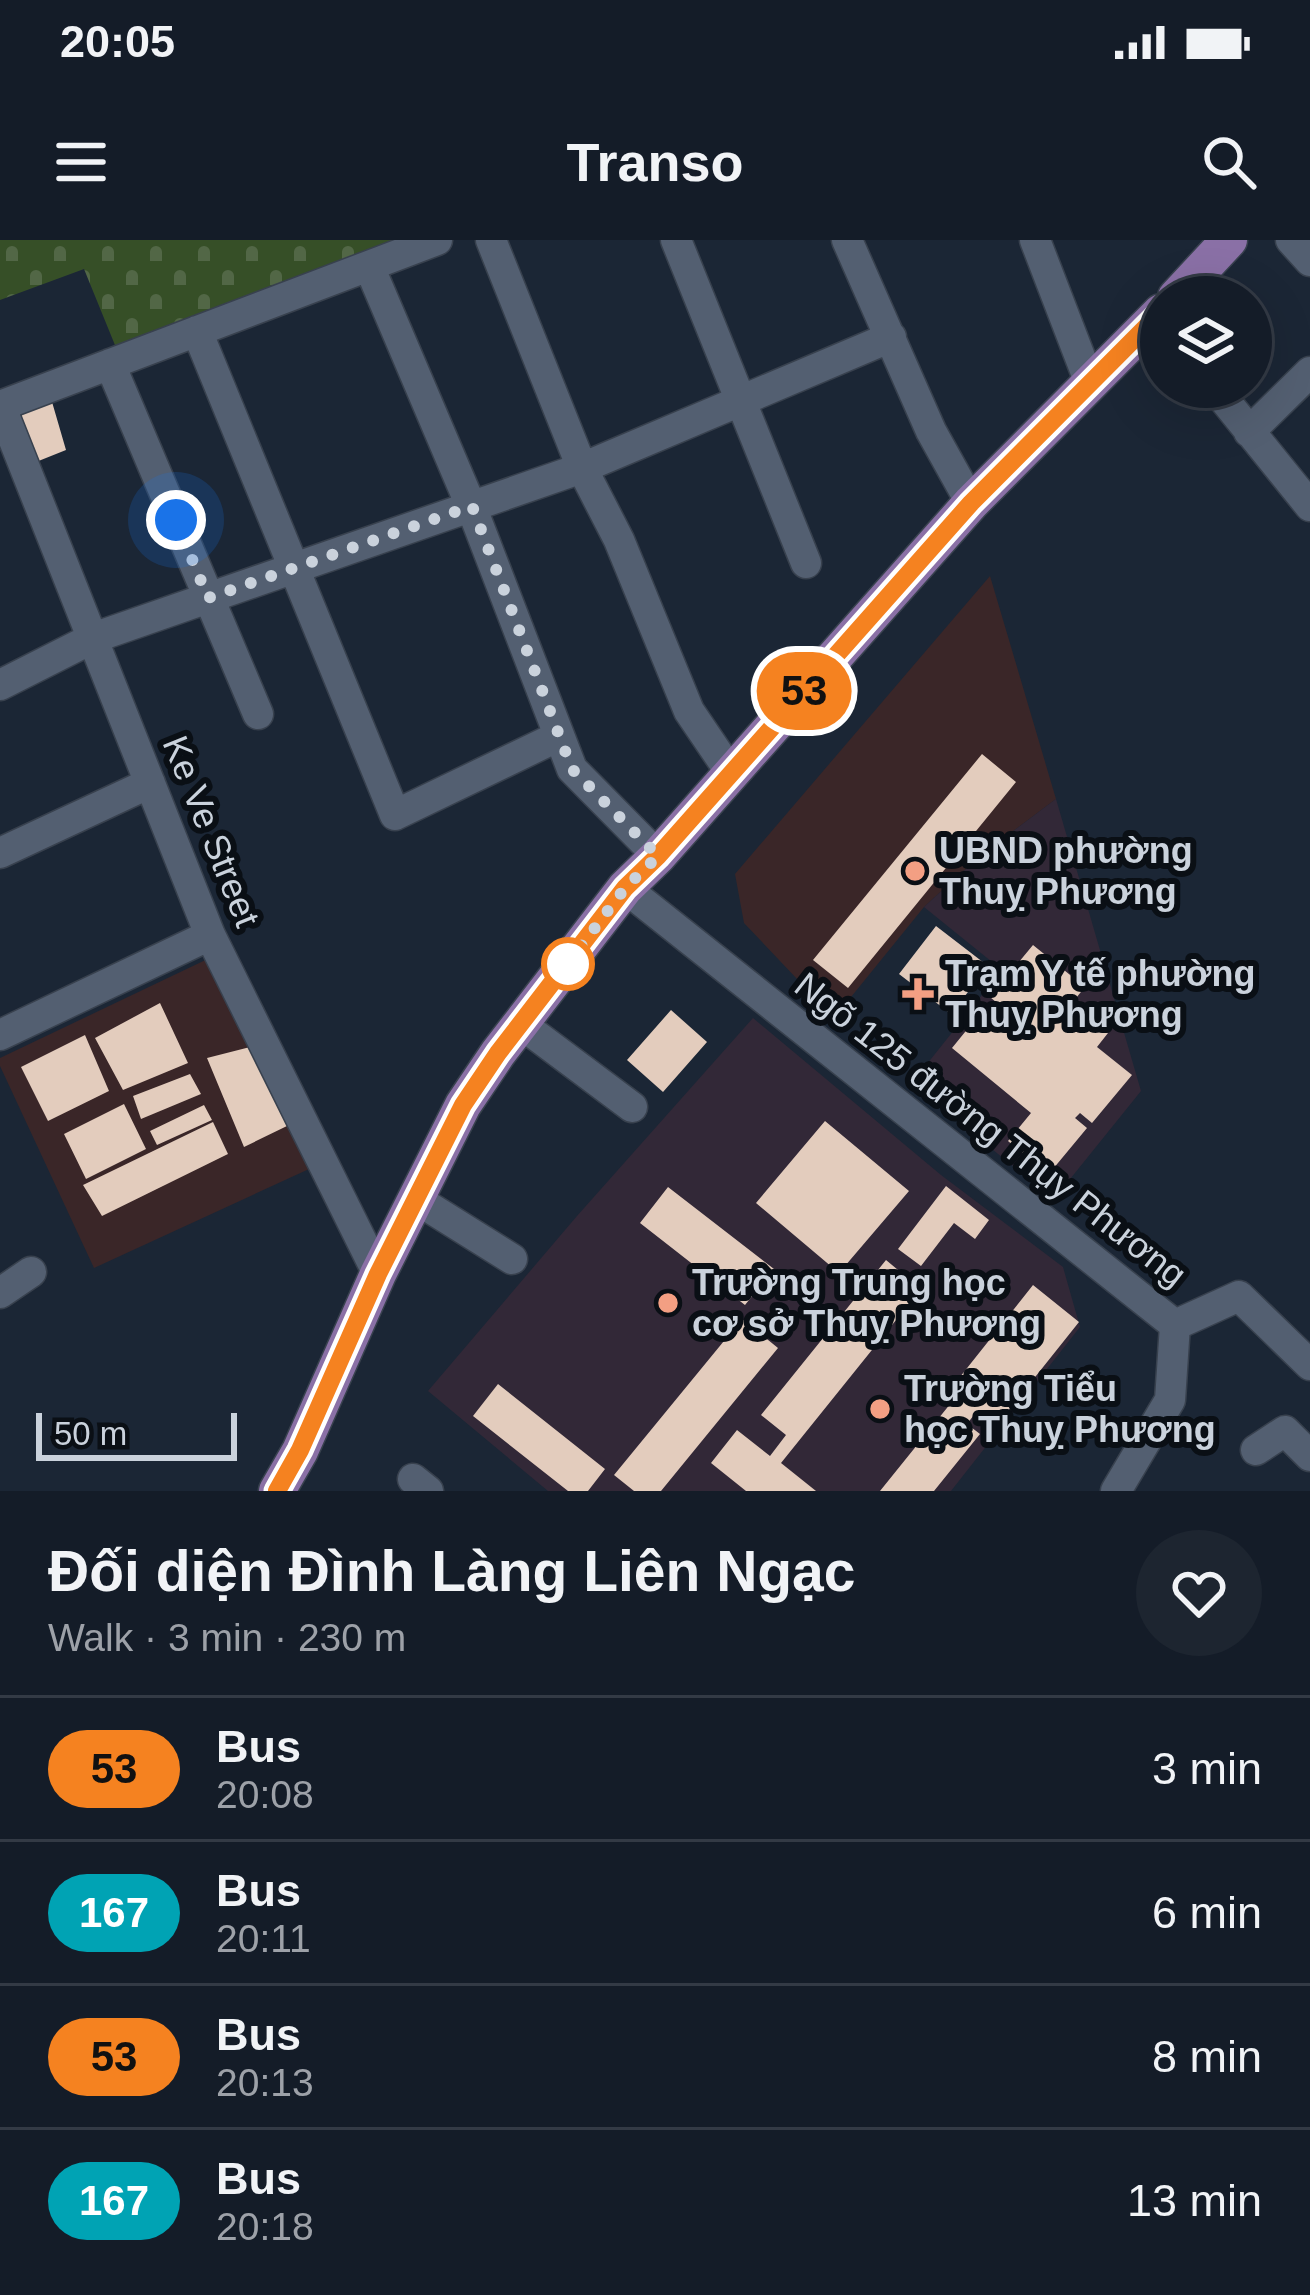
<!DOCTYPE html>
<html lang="en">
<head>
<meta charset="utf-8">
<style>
	body { margin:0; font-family:Arial,sans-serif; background:#1d2530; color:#f1f3f6; height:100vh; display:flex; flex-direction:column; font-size:45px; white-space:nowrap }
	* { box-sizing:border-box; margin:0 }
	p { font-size:39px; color:#9da1a8 }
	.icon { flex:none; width:66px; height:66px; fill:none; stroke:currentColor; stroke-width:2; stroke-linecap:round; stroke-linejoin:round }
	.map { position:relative; height:1251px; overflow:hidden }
	.side { display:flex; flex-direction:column; background:#141c28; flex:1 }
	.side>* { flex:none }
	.badge { padding:0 24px; border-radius:39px; font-size:42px; line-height:78px }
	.fabs { position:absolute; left:1140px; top:36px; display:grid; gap:24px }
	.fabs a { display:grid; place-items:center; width:132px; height:132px; border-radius:50%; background:#141c28; box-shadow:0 12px 48px #0002,0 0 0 3px #333a45; font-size:60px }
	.scale { position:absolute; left:36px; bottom:30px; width:201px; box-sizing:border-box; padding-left:12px; border:6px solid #cad2dc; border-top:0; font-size:33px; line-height:42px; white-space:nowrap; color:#cad2dc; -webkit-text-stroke:9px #0a0f15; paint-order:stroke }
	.you { position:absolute; width:60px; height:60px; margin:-30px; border:9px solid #fff; border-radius:50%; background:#1a73e8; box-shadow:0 0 0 18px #1a73e833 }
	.map>.badge { position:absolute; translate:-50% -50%; box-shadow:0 0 0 6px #fff }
	.round { display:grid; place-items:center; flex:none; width:126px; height:126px; border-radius:63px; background:#1d2530 }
	.headline { display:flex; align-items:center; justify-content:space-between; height:204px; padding:0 48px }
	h1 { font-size:57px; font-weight:800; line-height:90px }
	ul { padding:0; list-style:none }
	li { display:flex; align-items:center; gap:36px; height:144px; padding:0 48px; border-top:3px solid #333a45 }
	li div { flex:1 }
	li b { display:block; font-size:45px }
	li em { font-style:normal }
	li .badge { min-width:132px; font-weight:700; text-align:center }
	.status { display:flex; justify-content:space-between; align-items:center; height:84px; padding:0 60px; background:#141c28; direction:ltr }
	.status svg { height:33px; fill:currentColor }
	header { display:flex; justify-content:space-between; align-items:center; height:156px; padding:0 48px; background:#141c28; font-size:54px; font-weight:800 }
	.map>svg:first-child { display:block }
	.commercial { fill:#3a2628 }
	.education { fill:#322837 }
	.cemetery { fill:url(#cemetery-stones) }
	.building { fill:#e3ccbd }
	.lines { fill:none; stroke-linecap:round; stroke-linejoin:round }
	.minor-casing { stroke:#38414e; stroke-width:33 }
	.major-casing { stroke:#38414e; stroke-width:39 }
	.minor { stroke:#535f71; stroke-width:30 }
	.major { stroke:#8a70a6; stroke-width:36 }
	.line-casing { stroke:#fff; stroke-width:27 }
	.line { stroke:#f58220; stroke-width:18 }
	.walk { stroke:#cad2dc; stroke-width:12; stroke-dasharray:0 21.6 }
	.poi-dot { fill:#f39f83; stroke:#0a0f15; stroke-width:4.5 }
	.stop-dot { fill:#fff; stroke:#f58220; stroke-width:6 }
	.labels { text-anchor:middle; stroke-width:12; stroke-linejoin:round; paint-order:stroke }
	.street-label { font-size:36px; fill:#cad2dc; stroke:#0a0f15 }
	.poi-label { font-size:36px; font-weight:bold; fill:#cad2dc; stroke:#0a0f15; text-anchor:start }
</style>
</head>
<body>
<div class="status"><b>20:05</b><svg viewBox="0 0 49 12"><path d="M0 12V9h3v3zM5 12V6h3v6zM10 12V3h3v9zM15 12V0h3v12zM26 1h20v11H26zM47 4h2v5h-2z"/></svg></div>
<header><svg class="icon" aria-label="menu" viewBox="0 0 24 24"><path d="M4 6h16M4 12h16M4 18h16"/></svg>Transo<svg class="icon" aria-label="search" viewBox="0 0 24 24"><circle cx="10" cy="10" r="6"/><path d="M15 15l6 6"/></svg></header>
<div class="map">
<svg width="1310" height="1251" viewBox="0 0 1310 1251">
	<defs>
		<pattern id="cemetery-stones" width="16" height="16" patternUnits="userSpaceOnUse" patternTransform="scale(3)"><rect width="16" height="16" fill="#364f27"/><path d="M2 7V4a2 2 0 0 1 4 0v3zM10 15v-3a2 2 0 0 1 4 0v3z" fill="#526746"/></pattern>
	</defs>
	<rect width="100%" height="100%" fill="#1b2635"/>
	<path class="commercial" d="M990,336L1056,559L980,616L924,667L834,778L744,683L735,634Z
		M216,715L320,924L94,1028L0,826V818Z"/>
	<path class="education" d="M1056,559L1141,851L1054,959L911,844L1002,730L924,667L980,616Z
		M753,778L941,935L1063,1027L1080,1087L951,1251H548L428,1151L577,976Z"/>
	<path class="cemetery" d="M0,0H411L117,110L84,29L0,60Z"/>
	<path class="building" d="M50,155L66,210L31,224L8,168Z
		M982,514L1016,542L848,748L813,720Z
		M936,686L988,726L951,774L899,734Z
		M1033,705L1085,747L1072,763L1108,793L1097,807L1132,835L1092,883L1080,873L1075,878L1087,888L1048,935L1008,901L1031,873L952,808L987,765L1004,779L1009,773L990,757Z
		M160,763L188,823L123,850L95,798Z
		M671,770L707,802L663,852L627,820Z
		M85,795L109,851L48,881L21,827Z
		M258,805L287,886L244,907L207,818Z
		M190,834L201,854L141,879L133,856Z
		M124,864L146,909L86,939L64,894Z
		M204,865L212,880L157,905L150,891Z
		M825,881L909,951L839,1033L756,963Z
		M213,882L228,914L102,976L83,945Z
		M946,946L989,980L975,999L954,983L921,1026L898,1009Z
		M668,947L774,1029L745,1065L640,983Z
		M886,1020L921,1049L781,1223L816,1251H746L711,1223L737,1190L770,1216L786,1195L761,1175Z
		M1033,1045L1079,1082L996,1186L977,1171L967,1184L980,1194L934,1251H880L959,1153L952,1147Z
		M742,1079L778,1108L661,1251H634L614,1235Z
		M498,1144L605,1229L588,1251H568L473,1176Z"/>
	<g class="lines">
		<defs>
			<path id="minor" d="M491,0L582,228L619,300L689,471L731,533
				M676,0L806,323
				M847,0L931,191L971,263
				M1035,0L1090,143
				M1291,0L1310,21
				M369,26L471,266L572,529L658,616
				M197,91L395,575L559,496
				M110,124L258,474
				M1214,147L1310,266
				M0,165L210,695L378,1034
				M0,166L437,0
				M1249,192L1310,132
				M0,445L93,398L582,228L891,97
				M0,613L150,543
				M625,648L1175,1085
				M521,784L632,867
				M0,795L210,695
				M416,959L512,1019
				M0,1053L31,1032
				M1175,1085L1239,1056L1310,1125
				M1256,1210L1285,1191L1310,1216
				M413,1239L428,1251
				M1116,1251L1170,1160L1175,1085"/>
			<path id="major" d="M1176,57L1229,0
				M277,1251L300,1211L378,1034L463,865L498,813L625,648L658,616L971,263L1161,72"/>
		</defs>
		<use href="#minor" class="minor-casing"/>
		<use href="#major" class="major-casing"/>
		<use href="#minor" class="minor"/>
		<use href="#major" class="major"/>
	</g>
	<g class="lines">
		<defs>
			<path id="line" d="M277,1251L300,1210L378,1034L463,865L498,813L625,648L658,616L971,263L1161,72"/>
		</defs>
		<use href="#line" class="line-casing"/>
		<use href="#line" class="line"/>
		<path class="walk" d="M176,280L208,358L472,266L572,529L658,616L625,648L560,734L568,724"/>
	</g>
	<g class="poi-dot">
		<circle cx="915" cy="631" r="12"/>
		<path d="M912 736h12v12h12v12h-12v12h-12v-12h-12v-12h12z"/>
		<circle cx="668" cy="1063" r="12"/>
		<circle cx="880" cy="1169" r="12"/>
	</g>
	<circle class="stop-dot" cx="568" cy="724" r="24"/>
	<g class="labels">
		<g class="street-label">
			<text transform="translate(212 591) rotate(68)" y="13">Ke Ve Street</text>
			<text transform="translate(991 889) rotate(38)" y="13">Ngõ 125 đường Thụy Phương</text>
		</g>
		<g class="poi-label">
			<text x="939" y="623">UBND phường<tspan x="939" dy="41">Thuỵ Phương</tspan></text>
			<text x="945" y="746">Trạm Y tế phường<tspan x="945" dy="41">Thuỵ Phương</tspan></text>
			<text x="692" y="1055">Trường Trung học<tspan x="692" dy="41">cơ sở Thuỵ Phương</tspan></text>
			<text x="904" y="1161">Trường Tiểu<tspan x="904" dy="41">học Thuỵ Phương</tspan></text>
		</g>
	</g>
</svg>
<div class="fabs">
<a><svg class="icon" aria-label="layers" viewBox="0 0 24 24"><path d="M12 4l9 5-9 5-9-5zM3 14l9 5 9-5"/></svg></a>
</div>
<div class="scale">50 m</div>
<div class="you" style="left:176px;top:280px"></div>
<b class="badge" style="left:804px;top:451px;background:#f58220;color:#111">53</b>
</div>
<section class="side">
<div class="headline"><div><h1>Đối diện Đình Làng Liên Ngạc</h1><p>Walk · 3 min · 230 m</p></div><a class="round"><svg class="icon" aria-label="heart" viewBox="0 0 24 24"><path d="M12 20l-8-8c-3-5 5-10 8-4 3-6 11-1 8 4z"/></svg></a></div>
<ul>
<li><span class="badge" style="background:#f58220;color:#111">53</span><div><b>Bus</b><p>20:08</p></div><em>3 min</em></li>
<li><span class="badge" style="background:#00a3b4;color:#fff">167</span><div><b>Bus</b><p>20:11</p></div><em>6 min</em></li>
<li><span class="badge" style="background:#f58220;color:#111">53</span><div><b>Bus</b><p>20:13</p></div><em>8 min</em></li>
<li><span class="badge" style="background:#00a3b4;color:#fff">167</span><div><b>Bus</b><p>20:18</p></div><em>13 min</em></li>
</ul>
</section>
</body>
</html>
